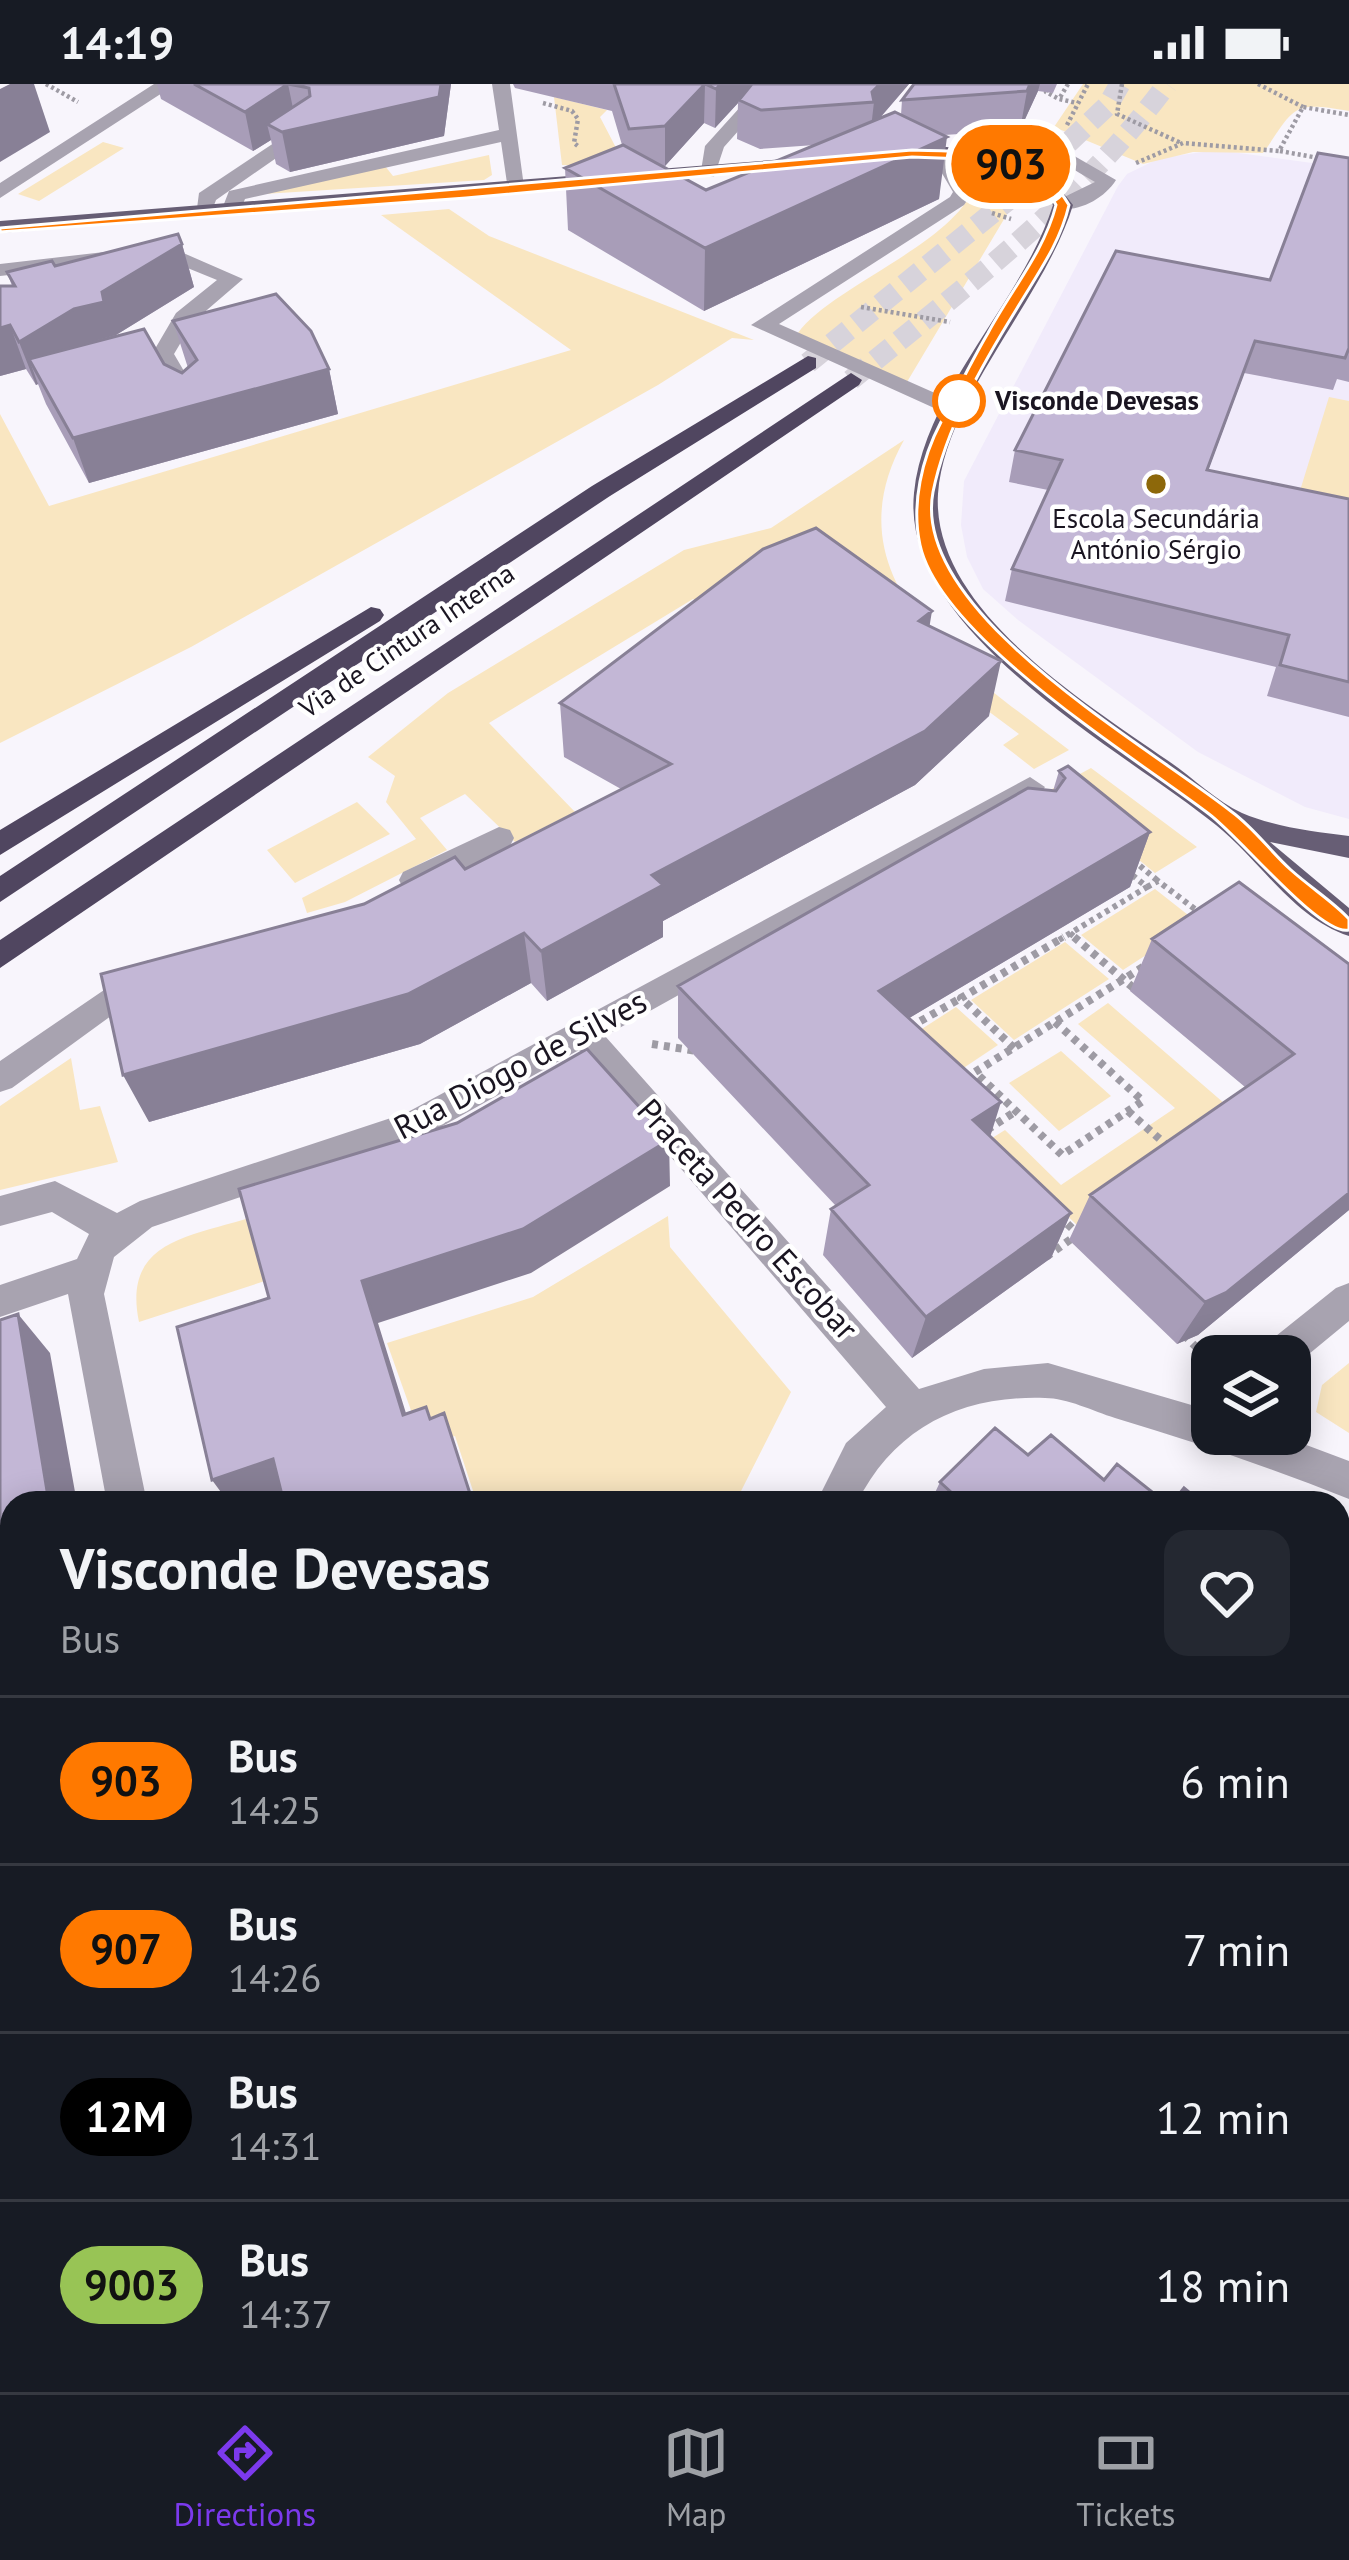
<!DOCTYPE html>
<html lang="en">
<head>
<meta charset="utf-8">
<style>
	body { margin:0; font-family:"PT Sans",sans-serif; background:#242831; color:#f1f3f6; height:100vh; display:flex; flex-direction:column; font-size:45px; white-space:nowrap }
	* { box-sizing:border-box; margin:0 }
	p { font-size:39px; color:#9ea1a6 }
	.icon { flex:none; width:66px; height:66px; fill:none; stroke:currentColor; stroke-width:2; stroke-linecap:round; stroke-linejoin:round }
	.map { position:relative; flex:1; overflow:hidden }
	.side { position:absolute; left:0px; top:1407px; width:1350px; height:903px; display:flex; flex-direction:column; background:#171b24; border-radius:36px 36px 0 0; box-shadow:0 6px 30px #0003 }
	.side>* { flex:none }
	.badge { padding:0 24px; border-radius:39px; font-size:42px; line-height:78px }
	.buttons { position:absolute; left:1191px; top:1251px; display:grid; gap:24px }
	.buttons a { display:grid; place-items:center; width:120px; height:120px; border-radius:24px; background:#171b24; box-shadow:0 6px 30px #0003; font-size:60px }
	.map>.badge { position:absolute; translate:-50% -50%; box-shadow:0 0 0 6px #fff }
	.round { display:grid; place-items:center; flex:none; width:126px; height:126px; border-radius:24px; background:#242831 }
	.summary { display:flex; align-items:center; justify-content:space-between; height:204px; padding:0 60px }
	h1 { font-size:57px; font-weight:800; line-height:90px }
	ul { padding:0; list-style:none }
	li { display:flex; align-items:center; gap:36px; height:168px; padding:0 60px; border-top:3px solid #363941 }
	li div { flex:1 }
	li b { display:block; font-size:45px }
	li em { font-style:normal }
	li .badge { min-width:132px; font-weight:700; text-align:center }
	.status { display:flex; justify-content:space-between; align-items:center; height:84px; padding:0 60px; background:#171b24; direction:ltr }
	.status svg { height:33px; fill:currentColor }
	.dock { display:flex; justify-content:space-around; align-items:center; height:168px; border-top:3px solid #363941; background:#171b24; font-size:33px; color:#9ea1a6 }
	.dock a { display:grid; justify-items:center; gap:6px }
	.dock .current { color:#7c3aed }
	.map>svg:first-child { display:block }
	.built { fill:#f1ebfb }
	.green { fill:#f9e6c1 }
	.lines { fill:none; stroke-linecap:round; stroke-linejoin:round }
	.highway-tunnel { stroke:#d7d3db; stroke-width:21; stroke-dasharray:21 10; stroke-linecap:butt }
	.path-far3 { stroke:#9e9ba4; stroke-width:4.5; stroke-dasharray:3 3; stroke-linecap:butt }
	.path-far2 { stroke:#9e9ba4; stroke-width:6; stroke-dasharray:4.5 4.5; stroke-linecap:butt }
	.path-far1 { stroke:#9e9ba4; stroke-width:8; stroke-dasharray:6 6; stroke-linecap:butt }
	.path { stroke:#9e9ba4; stroke-width:10; stroke-dasharray:8 8; stroke-linecap:butt }
	.minor { fill:#a8a3b0; fill-rule:evenodd }
	.major { fill:#675e75; fill-rule:evenodd }
	.highway { fill:#504660; fill-rule:evenodd }
	.wall { fill:#a89db8; fill-rule:evenodd }
	.shaded-wall { fill:#888096 }
	.building { fill:#c3b7d6; stroke:#888096; stroke-width:3 }
	.line { fill:#ff7900; stroke:#fff; stroke-width:3 }
	.stop-dot { fill:#fff; stroke:#ff7900; stroke-width:6 }
	.poi-dot { fill:#8d680a; stroke:#fff; stroke-width:4.5 }
	.labels { text-anchor:middle; stroke-width:9; stroke-linejoin:round; paint-order:stroke }
	.far-stop-label { font-size:27px; font-weight:bold; fill:#1a1521; stroke:#fff; text-anchor:start }
	.far-poi-label { font-size:27px; fill:#1a1521; stroke:#fff }
	.far-street-label { font-size:27px; fill:#1a1521; stroke:#fff }
	.street-label { font-size:33px; fill:#1a1521; stroke:#fff }
</style>
</head>
<body>
<div class="status"><b>14:19</b><svg viewBox="0 0 49 12"><path d="M0 12V9h3v3zM5 12V6h3v6zM10 12V3h3v9zM15 12V0h3v12zM26 1h20v11H26zM47 4h2v5h-2z"/></svg></div>
<div class="map">
<svg width="1349" height="2308" viewBox="0 0 1349 2308">
	<rect width="100%" height="100%" fill="#f8f5fc"/>
	<path class="built" d="M1217,66L1349,84V735L1305,723L1198,668L1018,536L983,505L967,473L961,441L964,397L1118,102L1127,90L1160,74Z"/>
	<path class="green" d="M1083,0H1349V27C1290,17 1296,23 1263,69L1193,68L1143,80L1054,43Z
		M554,13L607,26L600,33L626,83L562,81Z
		M103,58L124,64L39,117L18,110Z
		M489,71L492,91L484,96L264,110L385,82L393,92Z
		M964,84L998,92L1019,104V110L907,298L798,249C830,203 965,155 975,97Z
		M449,125L489,152L754,256L732,254L658,301L191,563L0,659V330L49,422L571,266L381,131Z
		M1329,313L1349,317V438L1294,426Z
		M904,356C825,498 970,590 1069,666L1034,685L1003,661L1019,650L812,496L720,529L693,515L489,639L575,728L515,758L465,710L420,734L447,766L345,818L307,829L302,814L416,755L386,718L395,692L368,673L448,609L684,466L771,444Z
		M1091,684L1197,763L1155,789L1052,705Z
		M357,718L390,750L295,799L267,766Z
		M1155,805L1197,838L1123,886L1081,851Z
		M1065,858L1109,895L1014,956L971,916Z
		M1108,919L1239,1032L1081,1145L989,1056L1005,1046L1061,1101L1175,1024L1078,940Z
		M956,923L998,961L950,993L889,966Z
		M1061,967L1111,1012L1059,1047L1009,999Z
		M71,974L80,1026L100,1022L118,1078L0,1106V1022Z
		M668,1132L670,1163L791,1308L735,1419H477L455,1352L424,1363L387,1259L533,1213Z
		M252,1133L268,1196L139,1238C122,1156 190,1153 252,1133Z
		M1349,1279V1349L1316,1328L1322,1301Z"/>
	<g class="lines">
		<path class="highway-tunnel" d="M808,279L1007,117L1108,21L1120,0
			M851,296C963,204 1080,118 1167,0"/>
		<path class="path-far3" d="M46,0L78,18
			M1049,0L1046,8L1059,15
			M1068,0L1059,15L1077,19
			M1122,0L1117,30L1181,59
			M1258,0L1303,23
			M543,19L572,27L578,35L574,59L579,63
			M1067,41L1088,0
			M1280,67L1324,75
			M1136,79L1183,59L1279,67L1303,23L1349,31
			M992,129L1011,135
			M861,223L950,238"/>
		<path class="path-far2" d="M1133,776L1158,797
			M1147,803L1158,797L1204,832
			M1070,849L1078,856
			M1059,856L1147,803L1126,786"/>
		<path class="path-far1" d="M1074,853L1137,907
			M1055,938L1143,1017L1062,1071L975,988L1143,883
			M910,943L961,914
			M652,960L697,967
			M1014,964L961,914L1064,853
			M1128,1027L1172,1066
			M987,1046L1016,1027
			M1046,1173L1078,1150L1060,1133
			M1184,1251L1212,1279"/>
		<path class="path" d="M0,2258L12,2242
			M592,2298L596,2308"/>
		<path class="minor" d="M154,0H176L0,114V99Z
			M492,0H510L525,110L508,106L501,58L245,115L239,129L232,131L222,125L229,107L499,46Z
			M761,0H780L724,63L714,93H700L705,62Z
			M298,43L315,47L216,116L210,132H196L199,109Z
			M1022,56L1057,62L1116,96C1104,115 1079,128 1056,125V117L1095,98C1049,72 1045,62 993,79L983,73L1001,61Z
			M940,63L947,65L973,108L964,121L779,240L962,321L966,326L954,333L751,241L950,113L953,108L930,69Z
			M165,161L243,195L193,238L174,270L205,323L193,330L181,323L152,270L176,229L217,196L163,174L0,192V180Z
			M1030,693L1045,703L1040,710L605,952L919,1305L984,1285L1048,1279L1212,1327V1350H1277L1349,1377V1415C1271,1384 1195,1358 1115,1334C1093,1327 1067,1314 1045,1314C961,1311 894,1344 857,1419H816L846,1359L886,1323L579,966L430,1049L152,1143L114,1173L104,1210L147,1419H107L68,1210L0,1233V1201L77,1175L89,1150L52,1128L0,1142V1112L55,1097L117,1129L140,1117L406,1029Z
			M499,743L510,746L514,754L510,762L425,804H403L399,796L403,788Z
			M148,876L159,879L164,888L159,897L12,1004L0,1008V977Z
			M1349,1199V1237L1292,1284L1290,1272H1260L1266,1260L1336,1204Z
			M0,1863H12V1911H0Z
			M1338,2188L1349,2193V2246L1338,2242Z
			M178,2298H237L233,2308H174Z
			M297,2298H353L349,2308H293Z
			M435,2298H489L492,2308H438Z"/>
		<path class="major" d="M946,63C999,66 1041,77 1073,121C1045,214 945,313 938,410C931,524 1084,618 1167,676C1191,692 1216,717 1242,729C1275,743 1314,748 1349,752V774L1270,758L1349,824V852C1293,834 1260,776 1216,741C1123,666 900,548 914,409C924,307 1023,217 1053,121C1023,80 977,74 929,75C914,75 903,78 891,70L901,64Z
			M810,73L817,75V83L0,149V137Z"/>
		<path class="highway" d="M808,272L816,274V284L610,412L0,818V792L592,402Z
			M851,289L862,296L859,301L0,884V856Z
			M371,523L380,525L384,531L380,537L0,771V746Z"/>
	</g>
	<path class="wall" d="M157,0H451L444,52L290,88L276,80L271,56L253,67L161,15Z
		M513,0H909L880,34L901,31L902,16L914,0H1057L1053,9L1038,7L1020,46L944,51L939,115L704,227L568,146L565,84L622,61L612,27L515,4ZM738,19L737,55L760,65L815,61L706,106L661,82H665L704,39L715,44Z
		M1349,74V298L1337,295L1333,306L1244,289L1208,386L1349,415V633L1267,612L1276,583L1005,517L1012,485L1048,406L1009,398L1015,366L1270,196Z
		M182,160L194,203L116,251L164,280L182,289L188,284L173,237L329,285L338,330L89,399L46,320L38,300L36,301L26,285L0,292V202H12L7,188Z
		M930,542L989,632L915,701L663,837V853L547,917L531,899L420,960L149,1038L465,785L621,705L564,673L560,619Z
		M1059,687L1150,748L1130,803L909,934L990,1052L1071,1129L1051,1174L912,1274L823,1171L831,1125L836,1122L678,954V902L1053,707Z
		M1152,855L1349,880V1126L1198,1251L1177,1260L1069,1156L1090,1111L1245,1003L1130,907Z
		M1028,1371L1104,1396L1166,1419H940L933,1413L940,1398Z
		M1338,1470L1349,1479V1805L1346,1806L1338,1798Z
		M1338,1871L1349,1882V2124L1338,2113Z"/>
	<path class="shaded-wall" d="M10,0H34L50,48L0,78V5Z
		M288,0L296,39L267,40L271,56L253,67L245,28Z
		M441,0H451L444,52L290,88L282,48Z
		M705,0L704,39L665,82V42Z
		M721,0H757L739,16L738,19L715,44L716,5Z
		M880,0H909L871,44L874,18L872,8Z
		M1030,0H1040L1038,7L1020,46L1027,7Z
		M947,53L939,115L704,227L705,164Z
		M182,160L194,203L116,251L29,275L38,300L36,301L19,258Z
		M10,241L26,285L0,292V244Z
		M1255,257L1244,289L1196,418L1207,386Z
		M329,285L338,330L89,399L73,354Z
		M932,527L923,582L919,537Z
		M1001,577L989,632L915,701L663,837V853L547,917L541,867L652,791Z
		M1150,748L1130,803L869,958L879,907Z
		M524,849L531,899L420,960L149,1038L123,991Z
		M1001,1018L986,1066L973,1036Z
		M669,1056L670,1102L531,1189L378,1239L418,1368L403,1331L362,1197Z
		M1349,1109V1126L1198,1251L1177,1260L1205,1218Z
		M1071,1129L1051,1174L912,1274L926,1233Z
		M18,1230L50,1269L77,1419H49Z
		M273,1375L295,1410L270,1419H229L212,1396Z
		M12,1787V1816L0,1820V1791Z"/>
	<path class="building" d="M194,0H441L439,13L282,48L267,40L310,12L309,4L288,0L245,28Z
		M614,0H721L716,5L705,0L665,42L629,45Z
		M752,0H880L872,8L874,18L761,26L739,16Z
		M914,0H1030L1027,7L902,16Z
		M895,28L947,53L705,164L565,84L623,61L706,106Z
		M1318,69L1349,74V264L1345,274L1255,257L1207,386L1349,415V598L1280,581L1289,551L1012,485L1062,376L1015,366L1116,167L1270,196Z
		M178,150L182,160L102,208L104,218L74,225L19,258L10,241L0,244V202H15L7,188L52,177L55,182Z
		M276,210L311,247L329,285L73,354L29,275L144,245L164,280L182,289L197,276L173,237Z
		M816,444L932,527L919,537L1001,577L925,647L652,791L663,801L541,867L524,849L408,910L123,991L101,890L364,820L455,773L465,785L671,680L560,619L763,465Z
		M1068,682L1150,748L879,907L1001,1018L973,1036L1071,1129L926,1233L831,1125L869,1101L678,902L1028,704L1056,707L1065,694L1059,687Z
		M1239,798L1349,880V1109L1227,1208L1205,1218L1090,1111L1294,970L1152,855Z
		M587,965L669,1056L523,1145L362,1197L403,1331L426,1323L430,1335L444,1329L473,1419H284L273,1375L212,1396L177,1243L269,1214L239,1105L457,1039Z
		M18,1230L49,1419H12V1787L0,1791V1236Z
		M995,1344L1028,1371L1051,1351L1104,1396L1117,1380L1166,1419H963L940,1398Z
		M1184,1404L1202,1419H1172Z
		M1338,1470L1349,1479V1785L1338,1775Z
		M1338,1871L1349,1882V2107L1338,2096Z"/>
	<path class="line" d="M912,66C971,68 1036,64 1069,121C1060,160 1036,192 1016,226C982,281 946,344 933,408C910,529 1149,662 1232,728C1254,744 1270,767 1291,786C1311,804 1335,819 1349,835V846C1321,853 1240,753 1209,730C1134,673 940,553 920,461C911,420 922,374 941,338C956,308 971,278 988,249C1011,206 1044,168 1056,121L1046,103L991,76L912,73L466,114L0,148V144Z"/>
	<circle class="stop-dot" cx="959" cy="317" r="24"/>
	<circle class="poi-dot" cx="1156" cy="400" r="12"/>
	<g class="labels">
		<g class="far-stop-label">
			<text x="995" y="326">Visconde Devesas</text>
		</g>
		<g class="far-poi-label">
			<text x="1156" y="444">Escola Secundária<tspan x="1156" dy="31">António Sérgio</tspan></text>
		</g>
		<g class="far-street-label">
			<text transform="translate(407 557) rotate(-34)" y="9">Via de Cintura Interna</text>
		</g>
		<g class="street-label">
			<text transform="translate(520 980) rotate(-28)" y="12">Rua Diogo de Silves</text>
			<text transform="translate(748 1135) rotate(48)" y="12">Praceta Pedro Escobar</text>
		</g>
	</g>
</svg>
<div class="buttons">
<a><svg class="icon" aria-label="layers" viewBox="0 0 24 24"><path d="M12 4l9 5-9 5-9-5zM3 14l9 5 9-5"/></svg></a>
</div>
<b class="badge" style="left:1011px;top:80px;background:#ff7900;color:#111">903</b>
<section class="side">
<div class="summary"><div><h1>Visconde Devesas</h1><p>Bus</p></div><a class="round"><svg class="icon" aria-label="heart" viewBox="0 0 24 24"><path d="M12 20l-8-8c-3-5 5-10 8-4 3-6 11-1 8 4z"/></svg></a></div>
<ul>
<li><span class="badge" style="background:#ff7900;color:#111">903</span><div><b>Bus</b><p>14:25</p></div><em>6 min</em></li>
<li><span class="badge" style="background:#ff7900;color:#111">907</span><div><b>Bus</b><p>14:26</p></div><em>7 min</em></li>
<li><span class="badge" style="background:#000;color:#fff">12M</span><div><b>Bus</b><p>14:31</p></div><em>12 min</em></li>
<li><span class="badge" style="background:#98c455;color:#111">9003</span><div><b>Bus</b><p>14:37</p></div><em>18 min</em></li>
</ul>
</section>
</div>
<nav class="dock">
<a class="current"><svg class="icon" aria-label="directions" viewBox="0 0 24 24"><path d="M12 3l9 9-9 9-9-9zM9 14v-3h6M13 9l2 2-2 2"/></svg>Directions</a>
<a><svg class="icon" aria-label="map" viewBox="0 0 24 24"><path d="M3 6l6-2 6 2 6-2v14l-6 2-6-2-6 2zM9 4v14M15 6v14"/></svg>Map</a>
<a><svg class="icon" aria-label="tickets" viewBox="0 0 24 24"><path d="M3 7h18v10H3zM15 7v10"/></svg>Tickets</a>
</nav>
</body>
</html>
